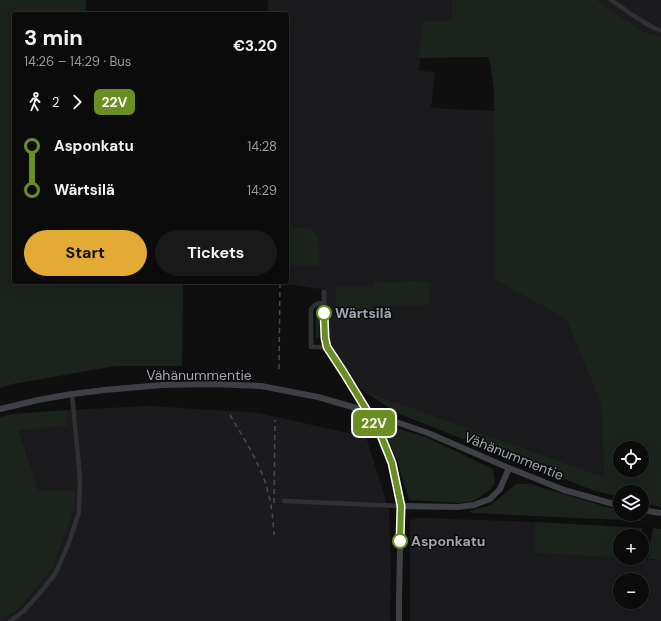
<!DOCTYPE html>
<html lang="en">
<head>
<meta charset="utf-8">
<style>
	body { margin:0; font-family:"DM Sans",sans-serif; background:#19191a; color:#f1f3f6; height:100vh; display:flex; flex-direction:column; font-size:15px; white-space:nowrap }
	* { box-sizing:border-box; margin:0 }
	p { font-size:13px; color:#9a9b9d }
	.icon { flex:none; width:22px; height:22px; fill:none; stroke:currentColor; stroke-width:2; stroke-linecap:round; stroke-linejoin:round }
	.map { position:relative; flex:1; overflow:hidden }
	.drawer { position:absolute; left:12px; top:12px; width:277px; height:272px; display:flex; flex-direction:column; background:#0b0b0c; border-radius:4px; box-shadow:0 4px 16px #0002,0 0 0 1px #2b2b2d }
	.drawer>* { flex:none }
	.badge { padding:0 8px; border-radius:6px; font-size:14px; line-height:26px }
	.fabs { position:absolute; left:613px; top:441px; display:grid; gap:8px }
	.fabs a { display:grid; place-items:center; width:36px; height:36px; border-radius:50%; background:#0b0b0c; box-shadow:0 4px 16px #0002,0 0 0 1px #2b2b2d; font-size:20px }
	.map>.badge { position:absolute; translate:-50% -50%; box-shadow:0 0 0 2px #fff }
	.legs { display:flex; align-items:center; gap:6px; height:44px; padding:0 12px; font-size:13px }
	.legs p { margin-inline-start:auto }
	.headline { display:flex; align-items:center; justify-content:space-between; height:68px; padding:0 12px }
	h1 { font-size:22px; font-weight:700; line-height:30px }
	.cta { display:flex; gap:8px; margin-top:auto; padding:8px 12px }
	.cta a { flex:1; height:46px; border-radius:24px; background:#e4ab34; color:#111; font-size:16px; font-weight:700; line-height:46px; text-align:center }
	.cta a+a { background:#19191a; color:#f1f3f6 }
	ul { padding:0 12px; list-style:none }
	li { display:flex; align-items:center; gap:14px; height:44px; font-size:15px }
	li i { display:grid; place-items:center; width:6px; height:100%; margin:0 5px; background:currentColor }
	li i::after { content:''; width:10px; height:10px; margin:-5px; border:3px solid; border-radius:50%; background:#0b0b0c }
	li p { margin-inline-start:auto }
	li:first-child i { background:linear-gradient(#0000 50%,currentColor 0) }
	li:last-child i { background:linear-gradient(currentColor 50%,#0000 0) }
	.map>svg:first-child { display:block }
	.built { fill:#1b1b1d; fill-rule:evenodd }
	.green { fill:#1c231d; fill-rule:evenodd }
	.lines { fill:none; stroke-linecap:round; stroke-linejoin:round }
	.street { stroke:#303135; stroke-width:4.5 }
	.secondary { stroke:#3f4045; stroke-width:6 }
	.rail { stroke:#4a4b50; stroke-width:1.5; stroke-dasharray:5 4; stroke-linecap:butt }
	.street-bridge { stroke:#303135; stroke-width:4.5 }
	.line-1-casing { stroke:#fff; stroke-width:9 }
	.line-1 { stroke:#6b8e23; stroke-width:6 }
	.stop-1-dot { fill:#fff; stroke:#6b8e23; stroke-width:2 }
	.labels { text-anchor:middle; stroke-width:3; stroke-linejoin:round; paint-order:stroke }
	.stop-label { font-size:14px; font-weight:bold; fill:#a1a6b0; stroke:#0a0a0b; text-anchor:start }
	.street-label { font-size:14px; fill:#a1a6b0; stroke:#0a0a0b }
</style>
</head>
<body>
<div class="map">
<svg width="661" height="621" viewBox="0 0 661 621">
	<rect width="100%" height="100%" fill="#0f0f10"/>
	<path class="built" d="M268,0H452L451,21H422L419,71L435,72L431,108L495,111V280L566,319L601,404L604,477L362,390L337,354L321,323V289L277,283L115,282H287V14H267Z
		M597,0H661V37L644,32Z
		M149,406L258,413L366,437L389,510L391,569L390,621H0L18,610L74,491H39L19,429L68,426L67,410Z
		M421,518L535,522V553L661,560V621H410V520ZM620,580H642V602H620Z"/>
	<path class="green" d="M0,0H86V10L99,14H14V282H183L182,366H116L12,384L0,388Z
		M452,0H597L644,32L661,37V507L642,503V492H620V497L592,490L397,413L362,390L604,477L601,404L566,319L495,280L494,90L489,57L419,58L422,21H451ZM620,448H642V470H620Z
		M287,228C293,229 304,227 309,229C323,235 319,253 319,265H287Z
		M402,281H419L435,285V286L430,287L429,305H372V320H336V287H373L374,282L402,283Z
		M318,308L320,310L319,336L318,338H316V310Z
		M67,410L68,426L19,430L39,491H75L74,509L53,567L18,610L0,621V417L13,414Z
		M381,423L428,438L493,469L495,483L491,489L474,501L458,503L409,500L404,484L398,462Z
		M516,484H530L620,511V514H629L640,517L641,521L473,513L469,511L491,505Z
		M535,522L642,528L641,536H620V558L535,553Z
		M653,528L661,529V560L648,559Z"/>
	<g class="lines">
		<path class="street" d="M611,0C627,11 643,24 661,31
			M324,292L326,343L327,347L356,392
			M324,303C318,303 315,304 311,309V347H327
			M284,501L401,506L392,463L380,433
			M10,621L24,611L44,588L55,574L68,545L79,512L80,478L72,394"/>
		<path class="secondary" d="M0,409L38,400L72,394L105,390L162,385L211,384L261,386L318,397L356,408L428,433L509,468L564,490L610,503L620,506
			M642,510L661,513
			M399,621V598L401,506L458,507L474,505L490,499L500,489L509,468"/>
		<path class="rail" d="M279,369L280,282
			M230,415C244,439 261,464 268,492C272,506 273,520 274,535
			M274,503L275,420"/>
		<path class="street-bridge" d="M356,392L380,433"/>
	</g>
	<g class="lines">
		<defs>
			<path id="line-1" d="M324,313L325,338L327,347L344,373L372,419L380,433L392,463L401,506L400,541"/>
		</defs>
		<use href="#line-1" class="line-1-casing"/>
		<use href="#line-1" class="line-1"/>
	</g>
	<g class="stop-1-dot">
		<circle cx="324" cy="313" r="7"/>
		<circle cx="400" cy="541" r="7"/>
	</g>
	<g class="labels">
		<g class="stop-label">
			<text x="335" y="318">Wärtsilä</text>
			<text x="411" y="546">Asponkatu</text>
		</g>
		<g class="street-label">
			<text x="199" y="380">Vähänummentie</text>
			<text transform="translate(514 456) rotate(22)" y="5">Vähänummentie</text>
		</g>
	</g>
</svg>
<div class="fabs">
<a><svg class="icon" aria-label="locate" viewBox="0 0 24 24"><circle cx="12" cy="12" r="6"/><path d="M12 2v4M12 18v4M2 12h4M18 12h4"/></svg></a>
<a><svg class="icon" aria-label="layers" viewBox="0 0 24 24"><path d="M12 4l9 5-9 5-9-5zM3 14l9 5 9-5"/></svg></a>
<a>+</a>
<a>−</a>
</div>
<b class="badge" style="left:374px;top:423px;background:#6b8e23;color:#fff">22V</b>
<section class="drawer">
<div class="headline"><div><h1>3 min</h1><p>14:26 – 14:29 · Bus</p></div><b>€3.20</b></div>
<div class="legs"><svg class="icon" aria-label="walk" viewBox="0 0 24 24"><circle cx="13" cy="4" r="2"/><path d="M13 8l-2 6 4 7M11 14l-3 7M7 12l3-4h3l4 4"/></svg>2<svg class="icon" aria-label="forward" viewBox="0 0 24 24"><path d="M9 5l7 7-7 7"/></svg><b class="badge" style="background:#6b8e23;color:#fff">22V</b></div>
<ul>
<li><i style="color:#6b8e23"></i><b>Asponkatu</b><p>14:28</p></li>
<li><i style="color:#6b8e23"></i><b>Wärtsilä</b><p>14:29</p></li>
</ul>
<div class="cta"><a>Start</a><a>Tickets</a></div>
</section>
</div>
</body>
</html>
